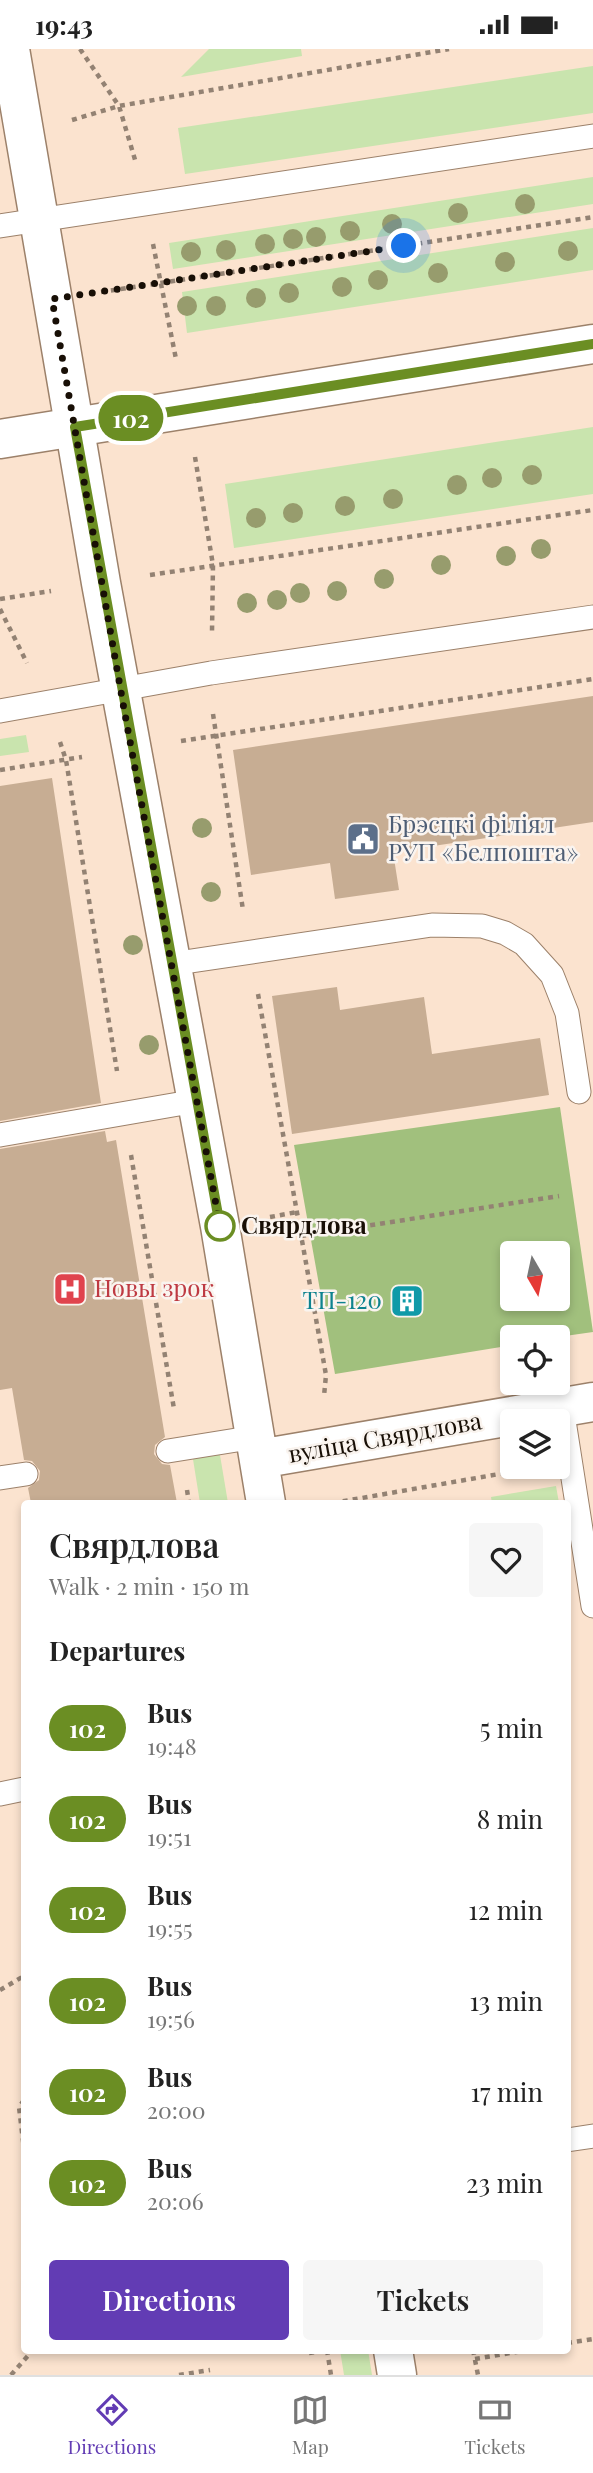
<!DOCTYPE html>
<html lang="en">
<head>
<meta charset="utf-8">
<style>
	body { margin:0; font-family:"Playfair Display",serif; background:#f6f6f6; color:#222; height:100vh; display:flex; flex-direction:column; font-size:26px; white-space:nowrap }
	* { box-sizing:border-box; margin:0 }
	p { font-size:23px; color:#767676 }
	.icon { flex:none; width:38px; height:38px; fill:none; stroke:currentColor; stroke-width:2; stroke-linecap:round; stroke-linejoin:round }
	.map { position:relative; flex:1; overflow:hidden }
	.side { position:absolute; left:21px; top:1451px; width:550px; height:854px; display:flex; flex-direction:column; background:#fff; border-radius:7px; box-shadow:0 4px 10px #0003 }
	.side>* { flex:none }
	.badge { padding:0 14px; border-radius:23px; font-size:24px; line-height:46px }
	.needle { width:46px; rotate:171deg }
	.controls { position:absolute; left:500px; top:1192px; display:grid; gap:14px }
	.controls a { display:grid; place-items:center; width:70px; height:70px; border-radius:7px; background:#fff; box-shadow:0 4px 10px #0003; font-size:35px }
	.you { position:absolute; width:35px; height:35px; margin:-18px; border:5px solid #fff; border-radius:50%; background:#1a73e8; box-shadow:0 0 0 10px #1a73e833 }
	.map>.badge { position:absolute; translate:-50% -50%; box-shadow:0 0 0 4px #fff }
	h2 { padding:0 28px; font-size:26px; line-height:63px }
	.round { display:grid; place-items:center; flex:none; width:74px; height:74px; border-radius:7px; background:#f6f6f6 }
	.overview { display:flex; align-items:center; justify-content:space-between; height:119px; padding:0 28px }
	h1 { font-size:33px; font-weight:600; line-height:52px }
	.button { display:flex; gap:14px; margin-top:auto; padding:14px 28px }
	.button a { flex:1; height:80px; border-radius:7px; background:#623cb4; color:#fff; font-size:28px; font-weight:600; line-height:80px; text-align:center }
	.button a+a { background:#f6f6f6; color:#222 }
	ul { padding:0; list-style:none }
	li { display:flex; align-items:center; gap:21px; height:91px; padding:0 28px }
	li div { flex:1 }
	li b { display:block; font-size:26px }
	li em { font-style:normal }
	li .badge { min-width:77px; font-weight:700; text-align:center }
	.status { display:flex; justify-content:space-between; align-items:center; height:49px; padding:0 35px; background:#fff; direction:ltr }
	.status svg { height:19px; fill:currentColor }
	.menu { display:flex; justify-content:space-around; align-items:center; height:98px; border-top:2px solid #e0e0e0; background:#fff; font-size:19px; color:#767676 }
	.menu a { display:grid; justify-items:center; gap:4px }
	.menu .on { color:#623cb4 }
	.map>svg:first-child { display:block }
	.green { fill:#c9e4ae }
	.forest { fill:#a1c07d; fill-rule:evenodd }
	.building { fill:#c7ad93 }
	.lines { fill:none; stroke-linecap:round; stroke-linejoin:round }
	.service-casing { stroke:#9c816a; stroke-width:25 }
	.minor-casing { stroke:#9c816a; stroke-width:41 }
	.primary-casing { stroke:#9c816a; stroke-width:41 }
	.path { stroke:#938273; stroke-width:4.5; stroke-dasharray:5 5; stroke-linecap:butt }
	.service { stroke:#fff; stroke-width:23 }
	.minor { stroke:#fff; stroke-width:38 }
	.primary { stroke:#fff; stroke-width:38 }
	.tree { fill:#979c6d }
	.line-casing { stroke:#fff; stroke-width:16 }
	.line { stroke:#6b8e23; stroke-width:10 }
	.walk { stroke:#180f06; stroke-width:7; stroke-dasharray:0 12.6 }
	.stop-dot { fill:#fff; stroke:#6b8e23; stroke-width:3.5 }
	.labels { text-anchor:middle; stroke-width:5; stroke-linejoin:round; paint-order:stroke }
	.service-label { font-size:24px; fill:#4e5e75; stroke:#faf4ef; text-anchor:start }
	.stop-label { font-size:24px; font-weight:bold; fill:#180f06; stroke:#faf4ef; text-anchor:start }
	.health-label { font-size:24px; fill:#be3a42; stroke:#faf4ef; text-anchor:start }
	.culture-label { font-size:24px; fill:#0d838f; stroke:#faf4ef; text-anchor:end }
	.street-label { font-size:24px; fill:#180f06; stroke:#faf4ef }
</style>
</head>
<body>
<div class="status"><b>19:43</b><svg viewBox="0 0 49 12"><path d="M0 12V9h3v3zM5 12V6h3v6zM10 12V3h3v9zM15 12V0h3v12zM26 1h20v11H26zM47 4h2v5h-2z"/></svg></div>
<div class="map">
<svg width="593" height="2326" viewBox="0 0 593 2326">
	<rect width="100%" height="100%" fill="#fbe3cf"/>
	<path class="green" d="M209,0H301L302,7L181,28Z
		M593,17V64L185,125L178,79Z
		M593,128V155L173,220L169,194Z
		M593,179V221L187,284L182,243Z
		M593,378V445L234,499L225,435Z
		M26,686L29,703L0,707V690Z
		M219,1400L228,1454H200L192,1404Z
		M556,1437L559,1454H492L491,1448Z
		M340,2301H368L372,2326H344Z"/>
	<path class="forest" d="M560,1058L593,1283L558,1288H513V1296L335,1325L294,1096ZM513,1204H558V1250H513Z"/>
	<path class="building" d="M593,647V773L393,803L399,841L335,850L330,814L251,826L233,701Z
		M52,729L101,1054L0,1072V737Z
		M337,938L340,961L424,948L432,1005L540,989L549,1046L292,1085L272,947Z
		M105,1082L107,1093L116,1091L165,1388L155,1396L154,1405L162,1415L170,1416L177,1454H31L28,1439L39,1431L40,1422L32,1412L24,1411L12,1339L0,1341V1100Z"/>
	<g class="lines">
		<defs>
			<path id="service" d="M0,177L593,87
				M0,662L211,624L593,568
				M171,915L432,876L482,877L505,884L524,895L552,926L567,964L579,1043
				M0,1086L196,1052
				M562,1359L593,1557
				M168,1402L255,1388
				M0,1429L26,1425
				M0,1745L24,1740
				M567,2091L593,2087"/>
			<path id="minor" d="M10,0L101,534L220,1177L266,1454
				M259,1410L593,1353
				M393,2301L397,2326"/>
			<path id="primary" d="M0,390L593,295"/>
		</defs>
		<use href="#service" class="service-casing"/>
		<use href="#minor" class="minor-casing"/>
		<use href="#primary" class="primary-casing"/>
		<path class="path" d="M80,0L119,57L136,114
			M72,71L119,57L449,0
			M153,195L176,310
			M101,243L593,168
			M195,408L213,516L212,583
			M150,526L593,461
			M0,550L51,542
			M0,560L27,614
			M213,665L243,861
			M181,692L593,630
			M60,693L66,711L117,1022
			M0,721L82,708
			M258,945L326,1326L324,1347
			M131,1106L174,1360
			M270,1168L297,1163
			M301,1187L559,1147
			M187,1441L189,1454
			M333,1454L528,1420
			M0,1941L24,1927
			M24,2051L19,2058L24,2100
			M567,2294L593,2290
			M327,2301L331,2326
			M473,2301L478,2326
			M309,2304L327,2301
			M475,2310L528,2301
			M11,2326L33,2301
			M179,2326L210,2321"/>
		<use href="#service" class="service"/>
		<use href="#minor" class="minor"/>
		<use href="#primary" class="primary"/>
	</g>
	<g class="tree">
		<circle cx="525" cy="155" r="10"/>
		<circle cx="458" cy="164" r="10"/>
		<circle cx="392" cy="175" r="10"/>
		<circle cx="350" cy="182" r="10"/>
		<circle cx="316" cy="188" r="10"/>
		<circle cx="293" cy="190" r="10"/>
		<circle cx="265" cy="195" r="10"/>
		<circle cx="226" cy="201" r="10"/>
		<circle cx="568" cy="202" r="10"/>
		<circle cx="191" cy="203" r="10"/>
		<circle cx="505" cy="213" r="10"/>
		<circle cx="438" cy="224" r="10"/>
		<circle cx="378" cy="231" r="10"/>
		<circle cx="342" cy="238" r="10"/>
		<circle cx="289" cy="244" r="10"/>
		<circle cx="256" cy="249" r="10"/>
		<circle cx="187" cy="257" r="10"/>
		<circle cx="216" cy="257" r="10"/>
		<circle cx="532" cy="426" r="10"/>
		<circle cx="492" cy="429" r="10"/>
		<circle cx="457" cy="436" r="10"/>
		<circle cx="393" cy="450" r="10"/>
		<circle cx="345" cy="457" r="10"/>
		<circle cx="293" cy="464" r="10"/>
		<circle cx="256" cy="469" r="10"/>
		<circle cx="541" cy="500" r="10"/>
		<circle cx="506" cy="507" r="10"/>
		<circle cx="441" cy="516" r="10"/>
		<circle cx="384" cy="530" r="10"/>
		<circle cx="337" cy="542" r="10"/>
		<circle cx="300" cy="544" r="10"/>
		<circle cx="277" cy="551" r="10"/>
		<circle cx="247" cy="554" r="10"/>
		<circle cx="202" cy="779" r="10"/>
		<circle cx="211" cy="843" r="10"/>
		<circle cx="133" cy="896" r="10"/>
		<circle cx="149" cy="996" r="10"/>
	</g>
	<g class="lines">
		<defs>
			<path id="line" d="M220,1177L75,378L593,295"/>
		</defs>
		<use href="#line" class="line-casing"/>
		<use href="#line" class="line"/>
		<path class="walk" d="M220,1177L124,660L52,250L404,197"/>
	</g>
	<defs>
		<symbol id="civic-square" viewBox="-11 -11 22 22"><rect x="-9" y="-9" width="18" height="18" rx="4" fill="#5c6f8a" stroke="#faf4ef"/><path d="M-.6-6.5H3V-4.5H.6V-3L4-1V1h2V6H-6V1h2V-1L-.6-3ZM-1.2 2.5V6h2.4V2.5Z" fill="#fff"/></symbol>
		<symbol id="hospital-square" viewBox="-11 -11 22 22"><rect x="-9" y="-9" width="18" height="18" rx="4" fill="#e0444e" stroke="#faf4ef"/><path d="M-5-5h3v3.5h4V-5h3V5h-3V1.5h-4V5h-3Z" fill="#fff"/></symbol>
		<symbol id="building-square" viewBox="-11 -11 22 22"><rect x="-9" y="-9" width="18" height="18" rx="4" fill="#0f9aa8" stroke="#faf4ef"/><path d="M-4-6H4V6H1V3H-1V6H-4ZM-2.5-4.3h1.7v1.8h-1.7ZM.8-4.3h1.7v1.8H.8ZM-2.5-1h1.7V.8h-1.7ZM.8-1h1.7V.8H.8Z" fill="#fff"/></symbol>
	</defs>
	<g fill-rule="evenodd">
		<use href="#civic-square" x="344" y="771" width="38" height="38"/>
		<use href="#hospital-square" x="51" y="1221" width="38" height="38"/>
		<use href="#building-square" x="388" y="1233" width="38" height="38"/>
	</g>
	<circle class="stop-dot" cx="220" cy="1177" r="14"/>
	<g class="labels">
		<g class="service-label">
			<text x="388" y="784">Брэсцкі філіял<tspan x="388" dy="28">РУП «Белпошта»</tspan></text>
		</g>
		<g class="stop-label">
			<text x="241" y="1185">Свярдлова</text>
		</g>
		<g class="health-label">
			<text x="94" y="1248">Новы зрок</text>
		</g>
		<g class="culture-label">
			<text x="382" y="1260">ТП-120</text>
		</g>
		<g class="street-label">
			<text transform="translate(385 1389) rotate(-10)" y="8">вуліца Свярдлова</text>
		</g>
	</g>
</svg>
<div class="controls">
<a><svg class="needle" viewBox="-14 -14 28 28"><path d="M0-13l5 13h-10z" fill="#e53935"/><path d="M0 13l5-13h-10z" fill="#767676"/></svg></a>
<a><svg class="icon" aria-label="locate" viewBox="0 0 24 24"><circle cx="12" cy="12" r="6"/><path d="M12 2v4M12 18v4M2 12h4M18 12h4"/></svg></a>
<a><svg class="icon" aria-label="layers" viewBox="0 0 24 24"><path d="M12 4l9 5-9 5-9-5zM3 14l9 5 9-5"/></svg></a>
</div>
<div class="you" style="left:404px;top:197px"></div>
<b class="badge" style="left:131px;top:369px;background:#6b8e23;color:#fff">102</b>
<section class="side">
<div class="overview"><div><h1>Свярдлова</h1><p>Walk · 2 min · 150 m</p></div><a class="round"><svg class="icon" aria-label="heart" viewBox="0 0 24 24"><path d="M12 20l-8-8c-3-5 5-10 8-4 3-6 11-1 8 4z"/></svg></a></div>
<h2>Departures</h2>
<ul>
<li><span class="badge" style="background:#6b8e23;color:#fff">102</span><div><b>Bus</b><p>19:48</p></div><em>5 min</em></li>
<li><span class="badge" style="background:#6b8e23;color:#fff">102</span><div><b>Bus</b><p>19:51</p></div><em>8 min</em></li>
<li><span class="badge" style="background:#6b8e23;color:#fff">102</span><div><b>Bus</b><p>19:55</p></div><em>12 min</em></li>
<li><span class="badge" style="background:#6b8e23;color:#fff">102</span><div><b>Bus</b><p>19:56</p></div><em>13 min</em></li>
<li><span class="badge" style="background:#6b8e23;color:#fff">102</span><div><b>Bus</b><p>20:00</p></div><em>17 min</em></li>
<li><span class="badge" style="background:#6b8e23;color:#fff">102</span><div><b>Bus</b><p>20:06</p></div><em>23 min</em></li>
</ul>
<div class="button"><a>Directions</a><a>Tickets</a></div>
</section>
</div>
<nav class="menu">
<a class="on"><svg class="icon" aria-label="directions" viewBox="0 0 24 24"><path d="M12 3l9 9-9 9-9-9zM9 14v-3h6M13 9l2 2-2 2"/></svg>Directions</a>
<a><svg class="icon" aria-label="map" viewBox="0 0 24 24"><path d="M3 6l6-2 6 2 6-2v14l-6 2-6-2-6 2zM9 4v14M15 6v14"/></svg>Map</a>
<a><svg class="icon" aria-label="tickets" viewBox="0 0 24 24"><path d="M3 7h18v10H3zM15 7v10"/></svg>Tickets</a>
</nav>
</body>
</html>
